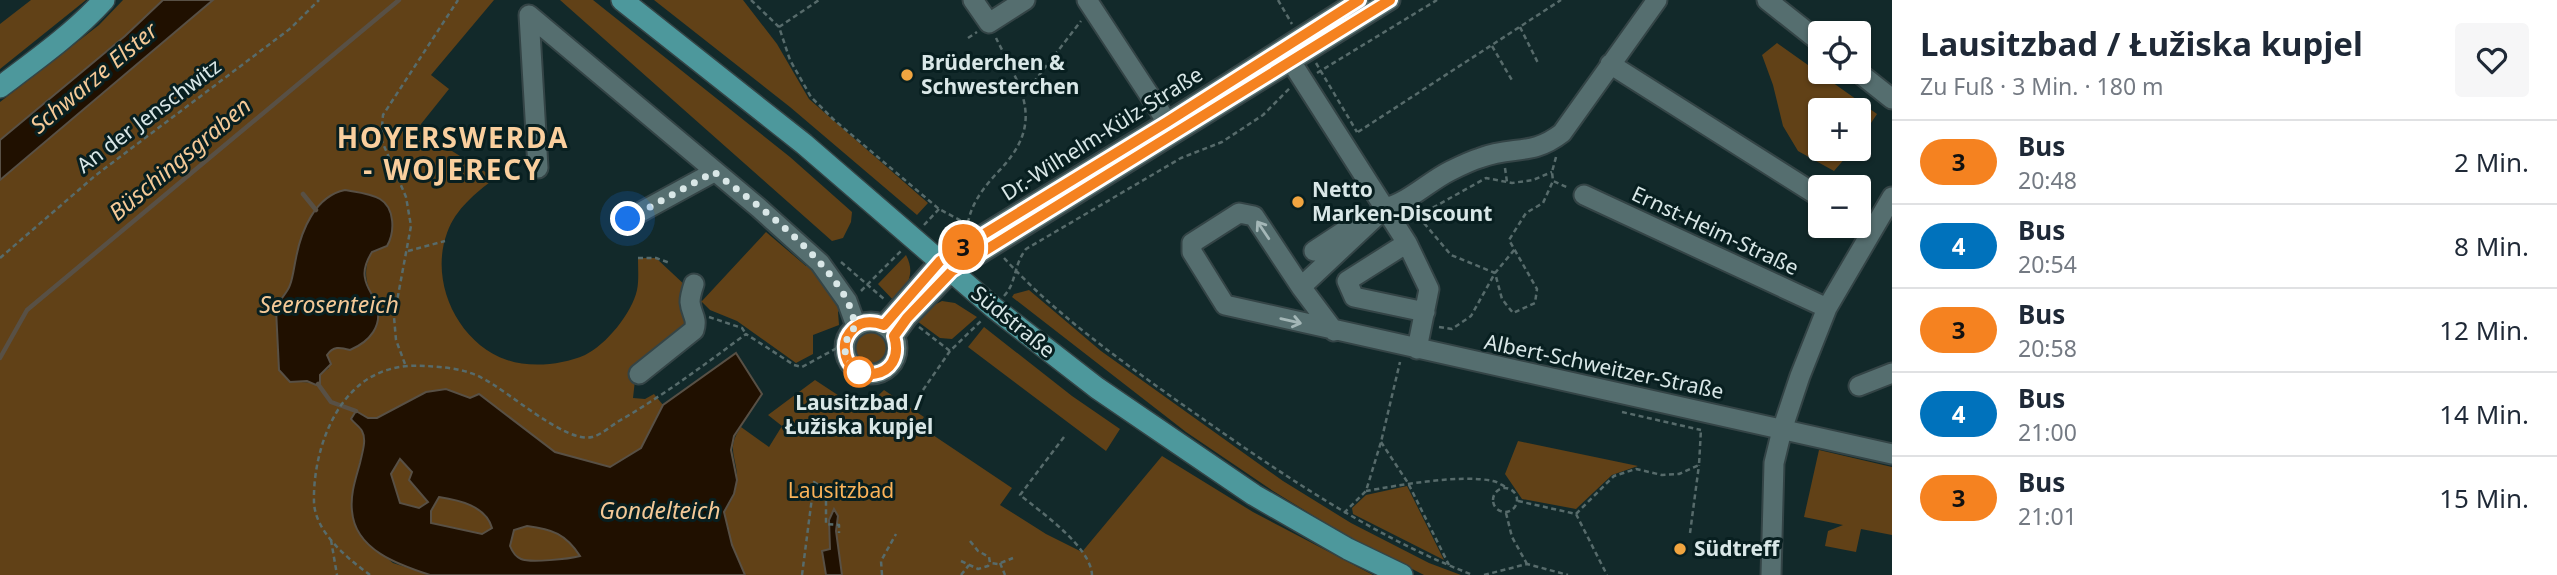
<!DOCTYPE html>
<html lang="de">
<head>
<meta charset="utf-8">
<style>
	body { margin:0; font-family:"Noto Sans",sans-serif; background:#f6f6f7; color:#1f2937; height:100vh; display:flex; flex-direction:column; font-size:26px; white-space:nowrap }
	* { box-sizing:border-box; margin:0 }
	p { font-size:23px; color:#747a83 }
	.icon { flex:none; width:38px; height:38px; fill:none; stroke:currentColor; stroke-width:2; stroke-linecap:round; stroke-linejoin:round }
	.map { position:relative; flex:1; overflow:hidden }
	.panel { display:flex; flex-direction:column; background:#fff; width:665px }
	.panel>* { flex:none }
	.badge { padding:0 14px; border-radius:23px; font-size:24px; line-height:46px }
	.controls { position:absolute; left:1808px; top:21px; display:grid; gap:14px }
	.controls a { display:grid; place-items:center; width:63px; height:63px; border-radius:7px; background:#fff; box-shadow:0 2px 5px #0004; font-size:35px }
	.you { position:absolute; width:35px; height:35px; margin:-18px; border:5px solid #fff; border-radius:50%; background:#1a73e8; box-shadow:0 0 0 10px #1a73e833 }
	.map>.badge { position:absolute; translate:-50% -50%; box-shadow:0 0 0 4px #fff }
	.round { display:grid; place-items:center; flex:none; width:74px; height:74px; border-radius:7px; background:#f6f6f7 }
	.summary { display:flex; align-items:center; justify-content:space-between; height:119px; padding:0 28px }
	h1 { font-size:33px; font-weight:700; line-height:52px }
	ul { padding:0; list-style:none }
	li { display:flex; align-items:center; gap:21px; height:84px; padding:0 28px; border-top:2px solid #e0e1e3 }
	li div { flex:1 }
	li b { display:block; font-size:26px }
	li em { font-style:normal }
	li .badge { min-width:77px; font-weight:700; text-align:center }
	main { display:flex; flex:1; min-height:0 }
	.map>svg:first-child { display:block }
	.green { fill:#614117; fill-rule:evenodd }
	.water { fill:#201000; stroke:#585045; stroke-width:2; fill-rule:evenodd }
	.lines { fill:none; stroke-linecap:round; stroke-linejoin:round }
	.stream { stroke:#585045; stroke-width:4.5 }
	.minor-casing { stroke:#344446; stroke-width:23 }
	.major-casing { stroke:#344446; stroke-width:24 }
	.path { stroke:#576b6b; stroke-width:2.5; stroke-dasharray:5 3.5; stroke-linecap:butt }
	.minor { stroke:#556e6f; stroke-width:19 }
	.major { stroke:#4d989c; stroke-width:21 }
	.oneway { stroke:#a4b7b7 }
	.line-casing { stroke:#fff; stroke-width:16 }
	.line { stroke:#f58220; stroke-width:10 }
	.walk { stroke:#d9e7e7; stroke-width:7; stroke-dasharray:0 12.6 }
	.poi-dot { fill:#f1a540; stroke:#081f20; stroke-width:2.5 }
	.stop-dot { fill:#fff; stroke:#f58220; stroke-width:3.5 }
	.labels { text-anchor:middle; stroke-width:6; stroke-linejoin:round; paint-order:stroke }
	.poi-label { font-size:21px; font-weight:bold; fill:#d9e7e7; stroke:#081f20; text-anchor:start }
	.street-label { font-size:21px; fill:#d9e7e7; stroke:#081f20 }
	.stop-label { font-size:21px; font-weight:bold; fill:#d9e7e7; stroke:#081f20 }
	.park-label { font-size:21px; fill:#fbb359; stroke:#081f20 }
	.water-label { font-size:23px; font-style:italic; fill:#f4c997; stroke:#081f20 }
	.district-label { font-size:28px; font-weight:bold; letter-spacing:2px; fill:#facf9e; stroke:#081f20 }
</style>
</head>
<body>
<main>
<div class="map">
<svg width="1892" height="575" viewBox="0 0 1892 575">
	<rect width="100%" height="100%" fill="#12292a"/>
	<path class="green" d="M31,0H86L0,69V24Z
		M123,0H163L125,36L0,140V102L99,25Z
		M213,0H494L431,75L449,89L417,129L495,178C475,194 456,208 447,233C429,282 458,343 507,360C530,368 562,365 585,355C606,345 632,313 637,290C639,281 638,268 638,258H656L702,301L766,232L806,266L823,255L847,301L838,312L839,325L813,335V354L796,363L737,321L710,310L702,302L703,315L636,371L633,398L645,399L654,394L663,405L641,448L610,467L555,452L479,394L470,398L446,389L426,392L377,418L351,419L363,431L364,443L352,496V514L363,538L393,563L430,575H0V180ZM338,192L379,250L372,252C361,272 367,286 376,305L350,350C340,347 333,346 327,354L329,368L320,375V383L301,382L279,370C279,348 275,326 278,304C280,296 287,293 290,286C306,249 297,216 338,192Z
		M560,0H593L790,157L852,212L851,222L843,238L832,241Z
		M654,0H743L777,44L809,99L928,203L917,215L790,107Z
		M1777,43L1877,114L1859,141L1858,110H1820V149H1853L1834,171L1798,151L1783,126L1773,85L1762,55Z
		M906,255C916,274 907,286 895,302L878,284Z
		M1029,290L1101,351L1283,481L1351,523L1429,563L1461,575H1424L1345,535L1273,491L1186,432L1012,297L1014,294Z
		M942,301L955,303L977,317L952,339L940,338L917,321L930,307Z
		M984,327L1072,396L1120,429L1106,451L968,347Z
		M852 348a18 18 0 1 1 36 0a18 18 0 1 1-36 0Z
		M815,380L862,411L884,390L924,417L918,425L1012,488L1000,505L1046,534L1082,552L1162,456L1253,512L1373,575H745L732,545L724,512C731,502 736,493 737,481C738,457 725,450 741,427L769,447L782,426L768,415Z
		M1518,441L1638,466L1612,475L1576,509L1522,499L1505,474Z
		M1819,450L1892,467V535L1861,529L1856,552L1825,546L1828,531L1843,525L1804,517Z
		M401,459L413,473L410,481L428,502L419,508L400,503L391,474Z
		M1407,486L1444,560L1353,514L1352,508L1366,495Z
		M439,497C459,501 486,505 492,528L482,534L431,523V511Z
		M527,526C553,529 565,534 581,557C569,558 531,564 521,559C516,557 513,551 510,546L514,530Z"/>
	<path class="water" d="M163,0H213L0,180V140L125,36Z
		M345,190C356,192 370,193 380,199C395,208 395,232 387,246L372,252C367,260 363,269 365,278C366,287 373,295 376,303C384,326 369,342 350,350C340,347 333,346 327,355L331,364L320,375V384L316,385L307,381L290,382L279,370L276,309C279,299 287,294 290,285C293,277 294,267 296,258C301,231 315,196 345,190Z
		M736,353L762,394L734,436L731,450L737,480L734,494L724,512L732,545L745,575H430C399,565 355,550 352,511C350,494 356,478 360,463C362,453 367,440 362,431C360,427 354,423 351,419L356,411L368,418H377L426,392L446,389L470,398L479,394L555,452L610,467L641,448L663,405ZM400,459L412,472L409,480L428,502L419,508L400,503L391,474ZM439,497C459,500 486,506 492,528L482,534L431,523V511ZM527,526C552,529 566,534 580,556C569,559 530,563 521,559C516,557 512,551 510,546L514,530Z
		M834,509L838,516L836,531L842,575H826L822,551L830,549L829,520Z"/>
	<g class="lines">
		<path class="stream" d="M303,194L316,210
			M0,358L27,310L399,0
			M318,384L331,402L356,411"/>
		<defs>
			<path id="minor" d="M973,0L989,23L1025,0
				M1087,0L1167,122
				M1767,0L1820,42
				M1285,52L1407,243L1429,289L1417,349
				M1610,64L1820,197
				M1858,72L1892,99
				M538,168L529,15L759,208L820,263L847,301L856,326
				M1584,195L1827,308
				M628,219L714,172
				M1407,243L1347,281L1354,297L1425,312
				M1314,251L1352,226
				M1301,287L1254,216L1239,213L1192,243V252L1225,305L1892,454
				M845 348a26 26 0 1 1 52 0a26 26 0 1 1-52 0Z
				M884,325L940,261L1167,122L1359,0
				M1334,331L1301,287L1385,208C1409,202 1428,182 1450,171C1460,166 1470,161 1480,158C1513,145 1531,157 1562,133L1657,0
				M894,336L907,318L952,271L1390,0
				M639,374L694,330C698,318 691,314 690,302C690,296 692,290 694,284
				M1859,386L1892,373
				M1771,575L1774,463L1782,430L1800,376L1827,308L1892,197"/>
			<path id="major" d="M622,0L804,144L994,308L1097,388L1254,495L1348,549L1402,575
				M0,87C36,60 74,33 104,0"/>
		</defs>
		<use href="#minor" class="minor-casing"/>
		<use href="#major" class="major-casing"/>
		<path class="path" d="M751,0L779,27L790,60L811,97L833,119L939,209L969,225
			M1278,0L1292,24
			M779,27L819,0
			M1520,27L1539,65
			M968,38L977,32
			M1492,46L1513,82
			M1316,63L1357,132
			M1317,73L1437,0
			M1023,96L1081,21
			M1358,132L1561,0
			M1556,157L1552,172L1553,181L1569,188
			M1505,168L1507,182
			M1411,213L1418,216L1451,255L1495,273L1502,299L1513,313L1535,303L1537,289L1509,240L1526,213L1543,203L1553,181
			M1418,216L1486,178L1512,183L1533,180L1552,172
			M968,223C971,204 984,187 997,173C1046,123 1023,92 996,38
			M924,225L939,209
			M408,251L445,241
			M0,258L96,175L291,28L319,0
			M638,258H656L670,263
			M1004,258C1054,313 1116,357 1176,400C1270,466 1366,534 1473,575
			M841,262L884,299
			M861,291L901,251
			M1004,296C1017,282 1013,266 1026,249L1181,158L1222,142L1263,115L1290,88
			M709,317L742,328L746,334
			M919,327L950,351
			M1439,327L1452,329L1471,316L1495,273L1515,249
			M405,364L396,340L394,317L411,226L406,197L381,139L383,115L458,0
			M923,390L950,351L983,319
			M1622,412L1701,430
			M1064,437L1020,495C1041,512 1091,547 1092,575
			M1381,442L1408,483L1449,565
			M1493 500a12 12 0 1 1 24 0a12 12 0 1 1-24 0Z
			M1366,491C1400,485 1460,474 1493,481C1498,482 1503,486 1508,488
			M1518,501L1576,514L1607,575
			M1344,513L1366,491L1381,442L1400,362
			M1506,513L1512,537L1527,564
			M1576,514L1614,476L1636,469L1662,475L1679,474L1699,465L1701,429
			M1690,533L1699,465
			M331,540L337,575
			M970,541L978,551L989,557L990,563L998,564L1013,558
			M961,561L978,569L988,566L990,563
			M1000,563L1005,575
			M370,575C347,558 315,532 314,502C313,464 326,417 354,390C373,371 398,364 426,366C444,367 466,369 482,378C507,390 566,444 592,437C601,435 611,426 619,421C664,395 704,365 746,334L794,365L802,367L837,348L841,333
			M802,575L814,482L826,490V524L839,525V533
			M882,575L881,561L896,534
			M961,575L969,565
			M1484,575L1527,564L1568,575"/>
		<use href="#minor" class="minor"/>
		<use href="#major" class="major"/>
	</g>
	<defs><path id="oneway-shaft" d="M-6 0H5M1.5-3L5.5 0L1.5 3" fill="none" stroke-width="1.6" stroke-linecap="round" stroke-linejoin="round" transform="scale(1.75)"/></defs>
	<g class="oneway">
		<use href="#oneway-shaft" transform="translate(1263 230) rotate(-124)"/>
		<use href="#oneway-shaft" transform="translate(1291 321) rotate(13)"/>
	</g>
	<g class="lines">
		<defs>
			<path id="line" d="M1359,0L1167,122L940,261L884,325C873,321 862,320 853,329C847,335 844,341 845,349C846,387 908,381 894,336L907,318L952,271L1390,0"/>
		</defs>
		<use href="#line" class="line-casing"/>
		<use href="#line" class="line"/>
		<path class="walk" d="M628,219L714,172C758,205 820,251 847,300C851,308 853,318 856,326C841,341 841,360 859,372"/>
	</g>
	<g class="poi-dot">
		<circle cx="907" cy="75" r="7"/>
		<circle cx="1298" cy="202" r="7"/>
		<circle cx="1680" cy="549" r="7"/>
	</g>
	<circle class="stop-dot" cx="859" cy="372" r="14"/>
	<g class="labels">
		<g class="poi-label">
			<text x="921" y="70">Brüderchen &amp;<tspan x="921" dy="24">Schwesterchen</tspan></text>
			<text x="1312" y="197">Netto<tspan x="1312" dy="24">Marken-Discount</tspan></text>
			<text x="1694" y="556">Südtreff</text>
		</g>
		<g class="street-label">
			<text transform="translate(149 116) rotate(-37)" y="7">An der Jenschwitz</text>
			<text transform="translate(1102 134) rotate(-32)" y="7">Dr.-Wilhelm-Külz-Straße</text>
			<text transform="translate(1715 231) rotate(25)" y="7">Ernst-Heim-Straße</text>
			<text transform="translate(1013 322) rotate(39)" y="7">Südstraße</text>
			<text transform="translate(1604 367) rotate(12)" y="7">Albert-Schweitzer-Straße</text>
		</g>
		<g class="stop-label">
			<text x="859" y="410">Lausitzbad /<tspan x="859" dy="24">Łužiska kupjel</tspan></text>
		</g>
		<g class="park-label">
			<text x="841" y="498">Lausitzbad</text>
		</g>
		<g class="water-label">
			<text transform="translate(94 78) rotate(-40)" y="8">Schwarze Elster</text>
			<text transform="translate(180 159) rotate(-40)" y="8">Büschingsgraben</text>
			<text x="329" y="313">Seerosenteich</text>
			<text x="660" y="519">Gondelteich</text>
		</g>
		<g class="district-label">
			<text x="453" y="148">HOYERSWERDA<tspan x="453" dy="32">- WOJERECY</tspan></text>
		</g>
	</g>
</svg>
<div class="controls">
<a><svg class="icon" aria-label="locate" viewBox="0 0 24 24"><circle cx="12" cy="12" r="6"/><path d="M12 2v4M12 18v4M2 12h4M18 12h4"/></svg></a>
<a>+</a>
<a>−</a>
</div>
<div class="you" style="left:628px;top:219px"></div>
<b class="badge" style="left:963px;top:247px;background:#f58220;color:#111">3</b>
</div>
<section class="panel">
<div class="summary"><div><h1>Lausitzbad / Łužiska kupjel</h1><p>Zu Fuß · 3 Min. · 180 m</p></div><a class="round"><svg class="icon" aria-label="heart" viewBox="0 0 24 24"><path d="M12 20l-8-8c-3-5 5-10 8-4 3-6 11-1 8 4z"/></svg></a></div>
<ul>
<li><span class="badge" style="background:#f58220;color:#111">3</span><div><b>Bus</b><p>20:48</p></div><em>2 Min.</em></li>
<li><span class="badge" style="background:#0072bc;color:#fff">4</span><div><b>Bus</b><p>20:54</p></div><em>8 Min.</em></li>
<li><span class="badge" style="background:#f58220;color:#111">3</span><div><b>Bus</b><p>20:58</p></div><em>12 Min.</em></li>
<li><span class="badge" style="background:#0072bc;color:#fff">4</span><div><b>Bus</b><p>21:00</p></div><em>14 Min.</em></li>
<li><span class="badge" style="background:#f58220;color:#111">3</span><div><b>Bus</b><p>21:01</p></div><em>15 Min.</em></li>
</ul>
</section>
</main>
</body>
</html>
